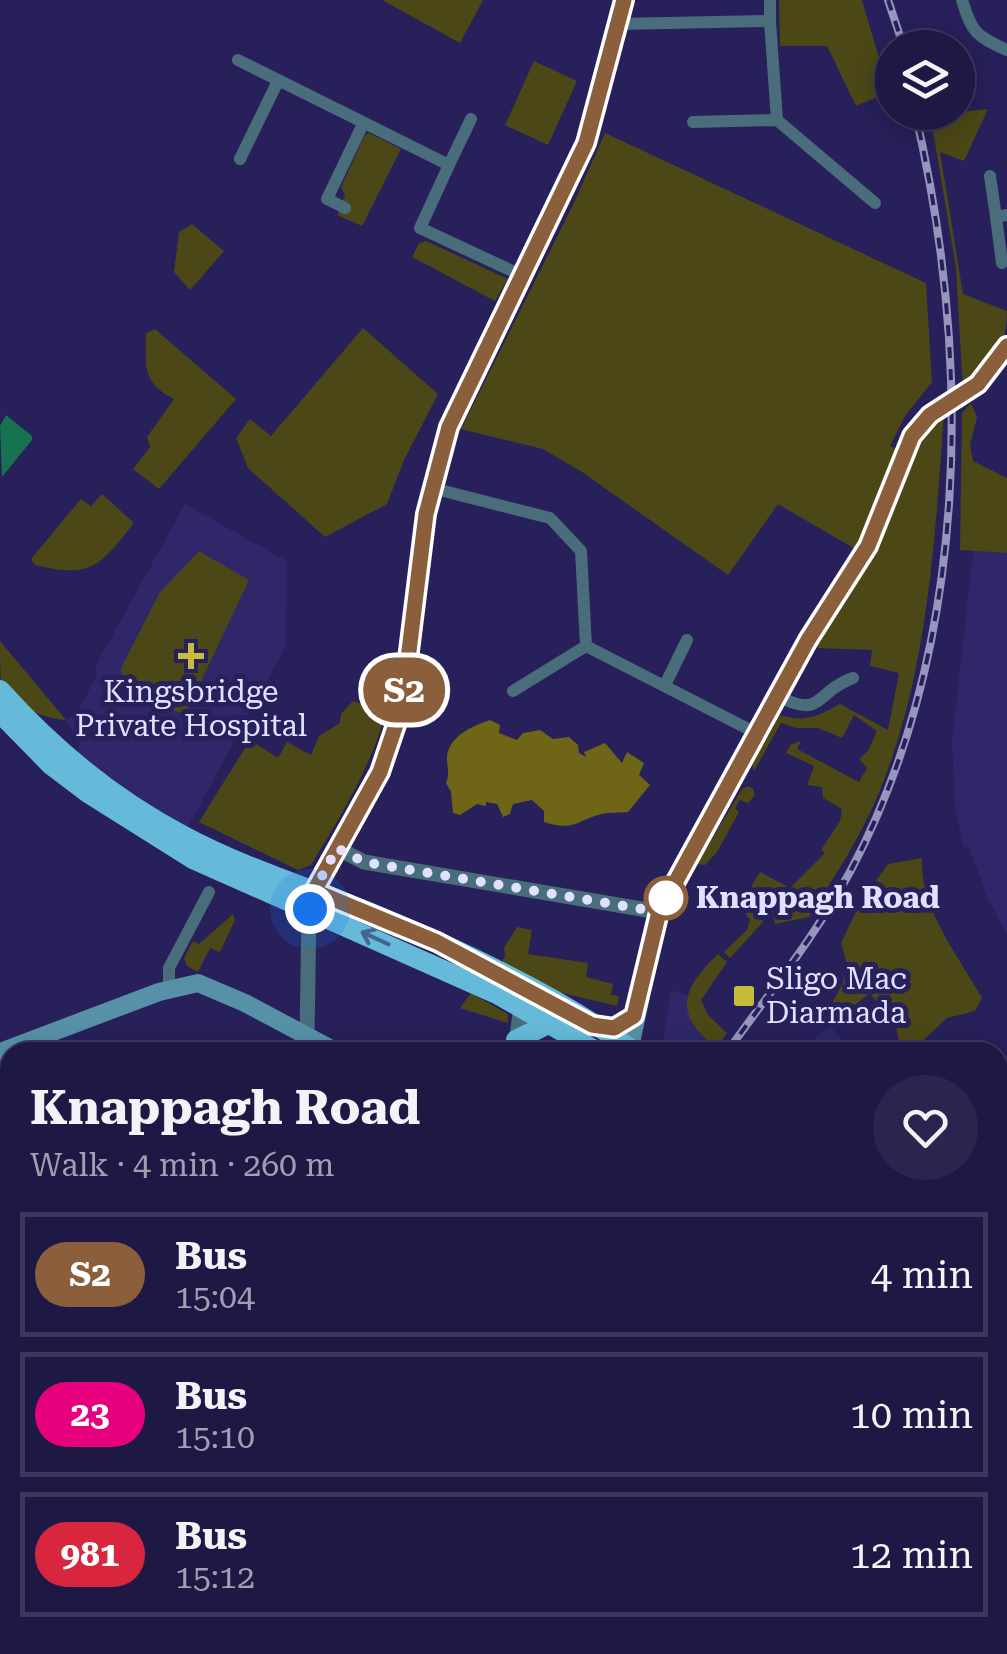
<!DOCTYPE html>
<html lang="en">
<head>
<meta charset="utf-8">
<style>
	body { margin:0; font-family:"Roboto Serif",serif; background:#2a254f; color:#f1f3f6; height:100vh; display:flex; flex-direction:column; font-size:38px; white-space:nowrap }
	* { box-sizing:border-box; margin:0 }
	p { font-size:32px; color:#a0a0b2 }
	.icon { flex:none; width:55px; height:55px; fill:none; stroke:currentColor; stroke-width:2; stroke-linecap:round; stroke-linejoin:round }
	.map { position:relative; flex:1; overflow:hidden }
	.panel { position:absolute; left:0px; top:1042px; width:1008px; height:612px; display:flex; flex-direction:column; background:#1d1844; border-radius:30px 30px 0 0; box-shadow:0 5px 25px #0003,0 0 0 2px #3b375d }
	.panel>* { flex:none }
	.badge { padding:0 20px; border-radius:32px; font-size:35px; line-height:65px }
	.controls { position:absolute; left:875px; top:30px; display:grid; gap:20px }
	.controls a { display:grid; place-items:center; width:100px; height:100px; border-radius:50%; background:#1d1844; box-shadow:0 5px 25px #0003,0 0 0 2px #3b375d; font-size:50px }
	.you { position:absolute; width:50px; height:50px; margin:-25px; border:8px solid #fff; border-radius:50%; background:#1a73e8; box-shadow:0 0 0 15px #1a73e833 }
	.map>.badge { position:absolute; translate:-50% -50%; box-shadow:0 0 0 5px #fff }
	.round { display:grid; place-items:center; flex:none; width:105px; height:105px; border-radius:52px; background:#2a254f }
	.summary { display:flex; align-items:center; justify-content:space-between; height:170px; padding:0 30px }
	h1 { font-size:48px; font-weight:700; line-height:75px }
	ul { padding:0; list-style:none }
	li { display:flex; align-items:center; gap:30px; height:125px; margin:0 20px 15px; padding:0 10px; border:5px solid #3b375d; border-radius:0px }
	li div { flex:1 }
	li b { display:block; font-size:38px }
	li em { font-style:normal }
	li .badge { min-width:110px; font-weight:700; text-align:center }
	.map>svg:first-child { display:block }
	.built { fill:#2f2769 }
	.green { fill:#4c4717 }
	.forest { fill:#6e6616 }
	.water { fill:#177252 }
	.lines { fill:none; stroke-linecap:round; stroke-linejoin:round }
	.pedestrian { stroke:#496d7a; stroke-width:9 }
	.minor { stroke:#496d7a; stroke-width:12 }
	.tertiary { stroke:#496d7a; stroke-width:15 }
	.secondary { stroke:#5791a7; stroke-width:18 }
	.trunk { stroke:#65bad9; stroke-width:20 }
	.rail-casing { stroke:#9795be; stroke-width:8 }
	.rail { stroke:#27205a; stroke-width:4; stroke-dasharray:11; stroke-linecap:butt }
	.oneway { stroke:#436593 }
	.line-casing { stroke:#fff; stroke-width:22 }
	.line { stroke:#8b5e3c; stroke-width:15 }
	.walk { stroke:#e0e1ff; stroke-width:10; stroke-dasharray:0 18 }
	.poi-dot { fill:#c7bb3c; stroke:#27205a; stroke-width:4 }
	.stop-dot { fill:#fff; stroke:#8b5e3c; stroke-width:5 }
	.labels { text-anchor:middle; stroke-width:10; stroke-linejoin:round; paint-order:stroke }
	.poi-label { font-size:30px; fill:#e0e1ff; stroke:#27205a }
	.stop-label { font-size:30px; font-weight:bold; fill:#e0e1ff; stroke:#27205a; text-anchor:start }
</style>
</head>
<body>
<div class="map">
<svg width="1007" height="1654" viewBox="0 0 1007 1654">
	<rect width="100%" height="100%" fill="#27205a"/>
	<path class="built" d="M185,504L287,561L286,646L188,827L146,804L79,756V743L66,720L78,711L97,675L95,667Z
		M973,551L1007,553V935L988,899L969,848L963,847L955,805L952,740Z
		M671,990L689,995L687,1007L694,1026L712,1044L706,1052H661Z
		M830,1026L853,1052H798Z
		M0,1415L10,1419V1566L0,1563Z
		M0,1617L10,1624V1645H41L54,1654H0Z
		M47,1645H172L159,1654H60Z
		M404,1645H587L579,1654H409Z"/>
	<path class="green" d="M382,0H483L460,43Z
		M779,0H862L889,92L856,106L827,46H780Z
		M534,61L577,81L548,145L505,125Z
		M988,109L964,161L940,152L963,294L1007,311C1007,350 990,365 963,391L956,268L932,125L958,112Z
		M369,133L401,149L362,226L337,215L345,195L341,187L365,135Z
		M605,133L926,283L932,382L905,416L890,446L900,450L882,501L857,550L778,504L728,575L582,472L543,449L461,429L572,207Z
		M192,224L224,251L190,290L174,272L179,232Z
		M426,241L508,279L495,301L412,257L419,243Z
		M363,328L438,394L404,460L387,504L325,537L248,468L236,438L250,419L271,436Z
		M155,329L236,399L159,489L133,469L150,447L147,437L174,399C141,382 146,366 146,333Z
		M971,403L977,417L970,445L973,461L1007,478V553L960,550L962,413Z
		M944,413C935,537 928,673 880,790C862,835 835,876 809,917L775,924L771,908L751,887L760,872L790,888L825,853L821,850L840,821L842,809L823,798L822,787L807,785L814,766L786,753L790,745L801,741L797,749L859,782L867,768L859,759L868,751L877,731L854,715L842,738L818,728H796L781,723L754,771L752,764L780,715C805,723 818,716 840,704L888,730L899,673L870,666L872,650L815,648L839,605L917,439Z
		M102,494L134,523C100,566 92,579 35,565L31,559L81,499L91,506Z
		M199,551L249,580L185,715L123,688L121,668L160,592Z
		M0,641L66,720C43,719 10,704 1,680C0,670 0,652 0,641Z
		M353,701L386,712C371,767 341,816 311,865L298,870L199,822L250,740L278,758L287,742L311,755L319,736L340,723L341,714Z
		M749,786L753,789L755,795L748,803L740,800L735,808L739,812L717,852L705,865L697,864L742,789Z
		M922,858C919,907 959,957 982,998L975,1011L947,1018L911,1052H901L896,1027L870,993L846,1012L832,1003L843,983L847,965L841,943L861,901L888,864Z
		M725,889L748,893L761,909L763,922L730,958L724,952L747,930L750,920C741,905 731,892 713,893Z
		M233,914L235,920L220,952L210,948L198,972L187,966L184,958L193,941L199,944Z
		M517,927L532,930L528,954L588,963L586,977L613,984L611,995L619,996L617,1006L558,992L501,964L505,956L504,948Z
		M718,954L727,962L701,1000L708,1015L727,1033L717,1048C671,1014 683,988 718,954Z
		M471,993L508,1014V1023L460,1008Z
		M10,1056V1180L0,1164V1136L3,1134L0,1126V1059Z"/>
	<path class="forest" d="M490,720L500,725L499,733L517,740L523,733L540,730L553,739L569,737L578,745L579,753L586,757L584,752L605,743L622,763L627,752L644,763L639,775L650,785L628,812C620,813 610,812 602,814C575,820 577,832 544,822V811L532,800L513,804L510,814L503,817L497,804L486,802V806L477,804L460,815L453,813L451,792L446,783C450,773 447,769 447,758C448,736 473,726 490,720Z"/>
	<path class="water" d="M6,415L32,436V440L2,477L0,426Z
		M1007,1612V1654H851L866,1645H998V1613Z
		M200,1645C231,1645 271,1638 298,1654H181Z"/>
	<g class="lines">
		<path class="pedestrian" d="M0,1616L10,1622
			M47,1645L60,1654
			M293,1645L316,1654
			M170,1654L185,1645
			M606,1654L615,1645"/>
		<path class="minor" d="M770,0V21
			M962,0C972,33 976,36 1007,50
			M618,24L770,21L777,120L875,203
			M238,60L449,165L420,228L523,276
			M693,122L777,120
			M240,159L278,81
			M449,165L471,119
			M990,176L996,217
			M345,208L327,199L363,124
			M1002,263L996,217L1007,215
			M432,488L550,518L581,551L586,646L758,734
			M665,685L687,640
			M513,691L586,646
			M778,696C823,720 815,691 853,678
			M169,990V968L209,892
			M401,1645L402,1654"/>
		<path class="tertiary" d="M337,848L364,862L659,912
			M301,1052L307,1037L309,909L322,874L380,772L402,707L425,514L449,427L586,143L624,0
			M515,1052L521,1005L527,988
			M0,1251L10,1265
			M998,1277L1007,1271
			M998,1323L1007,1335
			M0,1409L10,1413
			M998,1577L1007,1576
			M0,1592L10,1579
			M648,1645L657,1652L668,1645
			M760,1645L767,1654
			M827,1654L841,1645"/>
		<path class="secondary" d="M0,1052L159,992L198,983L245,1003L337,1052
			M629,1052L659,912L804,646L868,547L912,436L930,415L979,385L1007,346
			M345,1654L348,1645"/>
		<path class="trunk" d="M0,690C53,749 113,799 184,836C242,867 306,887 366,911C454,947 560,996 635,1052
			M0,713L51,765L88,793L193,859L497,994L598,1052
			M595,1026L614,1028L635,1016
			M516,1040L550,1023
			M998,1515L1007,1560
			M998,1588L1007,1629"/>
		<defs>
			<path id="rail" d="M888,0L904,48
				M727,1052C770,992 817,934 851,870C971,643 972,357 915,112"/>
		</defs>
		<use href="#rail" class="rail-casing"/>
		<use href="#rail" class="rail"/>
	</g>
	<defs><path id="oneway-shaft" d="M-6 0H5M1.5-3L5.5 0L1.5 3" fill="none" stroke-width="1.6" stroke-linecap="round" stroke-linejoin="round" transform="scale(2.5)"/></defs>
	<use class="oneway" href="#oneway-shaft" transform="translate(375 938) rotate(-155)"/>
	<g class="lines">
		<defs>
			<path id="line" d="M624,0L586,143L449,427L426,514L402,707L380,772L314,891L437,942L592,1025L614,1028L634,1016L659,912L808,640L868,546L912,436L930,415L978,384L1007,346"/>
		</defs>
		<use href="#line" class="line-casing"/>
		<use href="#line" class="line"/>
		<path class="walk" d="M310,909L314,891L337,848L364,862L659,912L669,893L666,898"/>
	</g>
	<g class="poi-dot">
		<path d="M186 641h10v10h10v10h-10v10h-10v-10h-10v-10h10z"/>
		<rect x="732" y="984" width="24" height="24" rx="5"/>
	</g>
	<circle class="stop-dot" cx="666" cy="898" r="20"/>
	<g class="labels">
		<g class="poi-label">
			<text x="191" y="702">Kingsbridge<tspan x="191" dy="34">Private Hospital</tspan></text>
			<text x="766" y="989" text-anchor="start">Sligo Mac<tspan x="766" dy="34">Diarmada</tspan></text>
		</g>
		<g class="stop-label">
			<text x="696" y="908">Knappagh Road</text>
		</g>
	</g>
</svg>
<div class="controls">
<a><svg class="icon" aria-label="layers" viewBox="0 0 24 24"><path d="M12 4l9 5-9 5-9-5zM3 14l9 5 9-5"/></svg></a>
</div>
<div class="you" style="left:310px;top:909px"></div>
<b class="badge" style="left:404px;top:690px;background:#8b5e3c;color:#fff">S2</b>
<section class="panel">
<div class="summary"><div><h1>Knappagh Road</h1><p>Walk · 4 min · 260 m</p></div><a class="round"><svg class="icon" aria-label="heart" viewBox="0 0 24 24"><path d="M12 20l-8-8c-3-5 5-10 8-4 3-6 11-1 8 4z"/></svg></a></div>
<ul>
<li><span class="badge" style="background:#8b5e3c;color:#fff">S2</span><div><b>Bus</b><p>15:04</p></div><em>4 min</em></li>
<li><span class="badge" style="background:#e6007e;color:#fff">23</span><div><b>Bus</b><p>15:10</p></div><em>10 min</em></li>
<li><span class="badge" style="background:#d7263d;color:#fff">981</span><div><b>Bus</b><p>15:12</p></div><em>12 min</em></li>
</ul>
</section>
</div>
</body>
</html>
